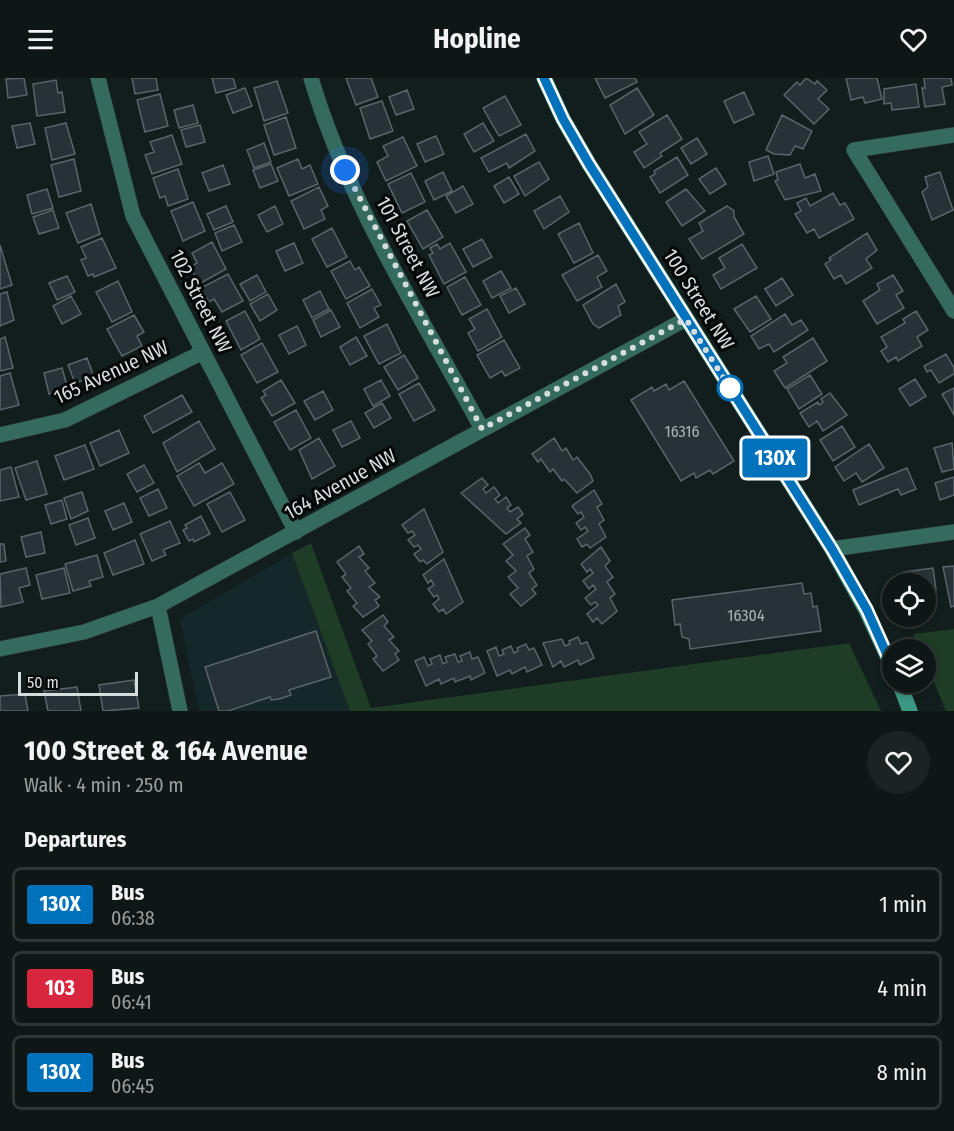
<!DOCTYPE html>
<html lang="en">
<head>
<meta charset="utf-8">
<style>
	body { margin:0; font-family:"Fira Sans Condensed",sans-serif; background:#1c2323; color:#f1f3f6; height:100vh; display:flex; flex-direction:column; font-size:22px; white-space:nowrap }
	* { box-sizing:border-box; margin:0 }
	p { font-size:20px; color:#9b9fa1 }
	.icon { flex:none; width:33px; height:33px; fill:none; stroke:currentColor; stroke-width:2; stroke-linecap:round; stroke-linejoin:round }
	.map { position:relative; height:633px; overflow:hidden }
	.details { display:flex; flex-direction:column; background:#0e1616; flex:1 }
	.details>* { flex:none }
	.badge { padding:0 12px; border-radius:4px; font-size:21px; line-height:39px }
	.tools { position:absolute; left:882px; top:495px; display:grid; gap:12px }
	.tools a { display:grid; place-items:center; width:54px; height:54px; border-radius:50%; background:#0e1616; box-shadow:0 3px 9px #0003,0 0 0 2px #2e3535; font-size:30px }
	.scale { position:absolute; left:18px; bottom:15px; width:120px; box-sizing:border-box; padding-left:6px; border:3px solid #d6dddd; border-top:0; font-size:16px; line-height:21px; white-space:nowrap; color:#d6dddd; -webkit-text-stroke:4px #040707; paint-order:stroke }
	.you { position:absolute; width:30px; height:30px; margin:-15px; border:4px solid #fff; border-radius:50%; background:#1a73e8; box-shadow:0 0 0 9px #1a73e833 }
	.map>.badge { position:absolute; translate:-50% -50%; box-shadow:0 0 0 3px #fff }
	h2 { padding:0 24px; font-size:22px; line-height:54px }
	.round { display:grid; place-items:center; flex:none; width:63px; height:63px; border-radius:32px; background:#1c2323 }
	.headline { display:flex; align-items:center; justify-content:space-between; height:102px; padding:0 24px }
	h1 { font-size:28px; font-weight:700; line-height:45px }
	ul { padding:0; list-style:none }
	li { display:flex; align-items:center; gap:18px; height:75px; margin:0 12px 9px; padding:0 12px; border:3px solid #2e3535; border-radius:9px }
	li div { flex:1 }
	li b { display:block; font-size:22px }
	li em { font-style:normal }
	li .badge { min-width:66px; font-weight:700; text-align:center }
	header { display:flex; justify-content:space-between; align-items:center; height:78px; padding:0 24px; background:#0e1616; font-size:27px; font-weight:700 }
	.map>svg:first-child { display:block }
	.built { fill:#152829 }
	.green { fill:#1f3c26 }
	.building { fill:#273236; stroke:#596569; stroke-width:1.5 }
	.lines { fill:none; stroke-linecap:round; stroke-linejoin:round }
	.street-casing { stroke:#2d3839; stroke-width:16 }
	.secondary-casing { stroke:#2d3839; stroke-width:16 }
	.street { stroke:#356b5e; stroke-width:15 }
	.secondary { stroke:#3c9984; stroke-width:15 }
	.line-casing { stroke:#fff; stroke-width:14 }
	.line { stroke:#0072bc; stroke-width:9 }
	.walk { stroke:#d6dddd; stroke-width:6; stroke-dasharray:0 10.8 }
	.stop-dot { fill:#fff; stroke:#0072bc; stroke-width:3 }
	.labels { text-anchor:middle; stroke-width:6; stroke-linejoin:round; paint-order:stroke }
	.number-label { font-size:16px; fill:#aab2b3 }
	.street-label { font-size:20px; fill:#d6dddd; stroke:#040707 }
</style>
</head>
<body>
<header><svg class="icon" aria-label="menu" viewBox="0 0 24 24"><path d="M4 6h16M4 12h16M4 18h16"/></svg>Hopline<svg class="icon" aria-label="heart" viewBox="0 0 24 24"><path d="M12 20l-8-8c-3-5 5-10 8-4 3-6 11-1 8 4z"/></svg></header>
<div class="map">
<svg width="954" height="633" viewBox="0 0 954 633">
	<rect width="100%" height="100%" fill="#121d1e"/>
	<path class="built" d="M292,475L350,633H199L180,541Z"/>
	<path class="green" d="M311,465L371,630L849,565L881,633H350L292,475Z
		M954,551V633H946L926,585V572L920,571L913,556Z"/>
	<path class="building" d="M24,0L27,17L8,20L6,1Z
		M132,0H156L158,12L135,16Z
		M212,0H233L236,10L216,15Z
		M346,0H371L378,19L356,27Z
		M595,0H635L637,4L605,20Z
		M806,0L815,6L817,3L827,12L818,21L829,31L814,46L784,17L797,4L800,7Z
		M846,0H877L882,21L865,25L863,19L851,22Z
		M924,0H951L952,7L942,9L945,26L925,29L922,10H925Z
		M56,2L58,15L62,14L65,34L37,38L33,6Z
		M277,3L288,35L264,43L254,10Z
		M916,6L919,29L892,32L891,25L884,26V11Z
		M245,10L252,28L233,35L226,17Z
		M637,10L654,37L625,56L610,27Z
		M407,12L414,31L396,37L389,19Z
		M744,14L754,36L734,45L724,23Z
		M160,16L168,48L145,54L137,22Z
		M505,18L521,47L499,58L483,30Z
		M382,23L393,53L370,61L360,30Z
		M193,27L198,45L179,50L174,32Z
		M667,37L682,61L660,75L662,78L644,90L634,74L647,66L639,54Z
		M782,37L812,53L803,71L795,68L790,77L774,76L766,72Z
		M286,39L296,70L274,77L264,47Z
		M30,45L35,66L17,70L12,48Z
		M66,45L75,76L52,82L45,50Z
		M483,45L494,63L474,74L464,56Z
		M200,47L205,64L186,69L181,52Z
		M526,56L535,73L509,90L507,85L489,94L481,80Z
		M172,57L182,86L152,96L145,77L154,74L150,64Z
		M436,58L444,76L425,84L417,66Z
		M403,59L417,88L386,103L377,84L388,78L383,68Z
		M697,60L707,76L691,86L681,70Z
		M264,65L271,84L254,90L247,72Z
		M768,78L774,96L754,103L749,84Z
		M677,79L688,97L660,115L650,99L655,96L654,93Z
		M74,81L81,113L59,119L51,87Z
		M298,81L302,91L310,87L318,106L289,118L277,90Z
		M539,84L549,101L525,118L514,98Z
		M271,86L278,103L260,110L253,92Z
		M800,86L805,100L815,96L821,113L785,122L775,103L778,102L776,94Z
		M223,87L230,106L209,113L202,95Z
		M716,90L726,106L710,116L699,101Z
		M178,91L188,121L168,128L165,118L160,120L153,100Z
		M443,94L452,113L434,122L425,103Z
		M940,94L953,132L932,142L922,114L928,109L925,99Z
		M411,95L425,124L402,135L388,106Z
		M509,99L519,116L504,125L494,108Z
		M463,108L473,126L456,135L446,118Z
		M319,109L328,128L321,132L325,141L304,151L291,123Z
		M47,111L53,130L32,136L27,117Z
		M686,111L705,133L682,148L666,124Z
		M833,115L840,127L845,125L854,141L819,160L814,151L807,155L795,136L801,133L797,125L806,120L810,128Z
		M560,118L569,134L544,151L534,133Z
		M193,124L205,153L183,163L171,133Z
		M91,126L100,156L78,165L66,135Z
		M226,128L233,144L214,152L207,136Z
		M275,128L283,146L267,154L258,137Z
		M727,128L734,133V139L744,156L702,181L689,161L703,153L699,145Z
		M53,132L59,150L39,156L33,139Z
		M427,132L443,159L423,171L407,143Z
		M579,145L593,175L574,185L558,156Z
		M234,147L242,164L222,173L215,155Z
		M332,150L347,179L327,189L312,161Z
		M867,155L877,172L866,181L872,190L846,206L841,197L834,201L825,186L831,182L829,180Z
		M102,160L116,190L94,199L93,196L88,198L81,182L86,180L81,169Z
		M482,161L492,179L473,189L463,171Z
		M212,164L226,191L199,206L190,189L197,185L192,175Z
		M294,165L303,185L285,193L276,173Z
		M450,165L466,194L444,206L429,177L433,175L430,170L437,166L440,171Z
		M742,166L757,190L721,211L713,197L725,190L719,180Z
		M0,167L12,207L0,211Z
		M598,177L607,193L597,199L602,209L577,223L562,197Z
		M350,183L355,192L359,189L370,208L346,221L331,193Z
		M501,193L511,210L492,220L483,203Z
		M228,196L243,223L222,234L214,221L209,224L201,210Z
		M257,197L266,214L250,223L240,206Z
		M893,197L903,213L896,217L904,230L877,246L863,223L880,212L877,206Z
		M67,198L75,214L57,222L49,205Z
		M465,199L481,227L462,237L447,209Z
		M782,200L793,217L776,228L765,211Z
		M118,203L132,234L112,244L96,214Z
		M616,206L625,224L618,228L621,237L599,250L593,246L583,227Z
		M516,210L525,226L509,235L500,218Z
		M372,211L381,227L374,230L379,239L360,250L347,225Z
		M320,213L329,231L312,240L303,222Z
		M7,214L14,242L0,248V216Z
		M268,216L277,232L260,243L250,226Z
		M71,218L81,236L62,246L53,228Z
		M756,218L771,241L750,254L734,231Z
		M487,231L502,259L478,273L468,255L475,251L469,241Z
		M331,232L340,249L321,259L313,242Z
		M245,233L260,261L241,272L226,243Z
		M916,233L928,252L917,259L922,268L898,283L896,279L888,284L881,273L887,269L881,259L905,245L903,241Z
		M785,236L792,247L801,242L808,252L774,274L769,266L759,271L751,258Z
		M134,237L144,254L137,258L142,268L122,278L107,251Z
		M387,246L401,275L379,286L364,258Z
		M297,248L306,267L289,276L279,257Z
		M5,259L13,290L0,293V261Z
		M356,259L367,278L350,287L340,269Z
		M813,260L827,283L785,310L774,293L787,285L783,279Z
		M504,262L520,290L505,298L502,293L490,300L477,277Z
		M262,265L278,294L257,305L241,277Z
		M946,276L954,290V296L939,305L931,292L927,294L924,288Z
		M404,277L418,300L398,312L384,289Z
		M87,280L94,299L75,305L68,287Z
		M62,290L68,311L49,316L44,295Z
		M10,295L19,327L0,332V298Z
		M810,297L822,316L799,331L787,311Z
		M915,301L926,318L910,328L899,311Z
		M281,302L295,325L272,338L261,320L266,317L263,313Z
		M381,302L390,318L373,328L364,311Z
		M684,303L734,383L713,396L710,392L696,400L694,395L681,403L631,322L652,309L654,313L666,306L669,312Z
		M419,305L435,332L414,343L399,316Z
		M954,310V337L942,316Z
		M323,313L333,332L315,342L304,323Z
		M830,315L847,337L823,353L817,343L809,349L800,335L818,324L819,327L823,324L821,321Z
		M182,317L192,334L153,355L144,338Z
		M382,325L391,340L374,350L365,335Z
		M296,332L311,360L290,372L274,344Z
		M199,343L215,371L177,394L163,365Z
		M351,343L360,360L342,369L333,352Z
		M842,348L855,369L833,383L820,362Z
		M119,352L129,375L100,388L90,365Z
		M319,360L335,388L312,401L299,372Z
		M554,360L562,373L566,370L573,382L577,379L590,396L593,403L577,415L564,401L562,403L553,391L550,394L541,381L538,384L532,376Z
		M952,365L954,391L942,394L934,370Z
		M869,366L884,390L862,404L856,395L844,403L835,389Z
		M85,367L94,391L64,402L55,378Z
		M37,383L47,416L26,422L15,390Z
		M199,385L205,395L222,385L234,406L194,428L177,398Z
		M144,387L154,405L137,414L127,396Z
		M11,389L19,419L0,423V392Z
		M907,390L916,411L901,417L898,411L859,427L853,412Z
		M954,399V417L940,422L935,405Z
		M482,400L488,407L483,411L486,415L494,409L500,417L495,421L498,425L506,419L511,427L507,430L510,434L518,429L523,436L517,441L521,445L506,456L461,415Z
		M158,411L167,430L149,438L140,420Z
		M594,412L602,426L597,429L604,442L599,446L606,459L590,470L587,466L582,469L577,461L588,453L585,449L581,452L576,445L584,439L581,434L578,436L572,428Z
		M82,414L88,433L71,441L64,420Z
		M230,414L245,442L222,454L207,426Z
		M62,422L67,441L51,446L45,427Z
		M124,425L132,444L113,452L105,433Z
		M424,431L443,474L427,486L423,482L420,484L414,476L421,471L418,467L414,469L408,462L415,457L412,453L408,455L402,447Z
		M201,438L210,456L194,464L193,461L189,463L183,452L187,450L185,447Z
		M88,440L95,460L76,467L69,447Z
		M170,443L180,465L163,472L166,477L152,483L140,456Z
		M525,450L530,457L525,461L533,474L527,478L534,491L529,495L537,507L532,511L536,516L521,528L510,516L518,510L508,499L516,493L506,483L513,477L503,466Z
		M41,454L45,475L26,479L21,459Z
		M135,462L144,486L113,497L104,475Z
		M0,466H4L6,483L0,484Z
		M359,468L364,476L359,479L369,490L365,493L375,505L369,509L380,519L375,522L379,528L363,539L353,528L357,525L347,513L351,510L342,499L346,496L337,484Z
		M601,469L610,483L605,488L613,499L607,504L615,516L610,520L617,533L602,546L597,540L593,544L587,536L598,527L595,524L591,527L585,520L596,511L593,507L589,511L583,503L593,495L590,491L587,494L581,486Z
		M97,477L103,499L89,503L91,508L73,513L65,486Z
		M444,481L463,524L446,536L443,531L439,534L433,526L439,521L437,517L434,519L428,511L434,507L431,502L428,505L423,497Z
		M954,488V528L951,529L943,489Z
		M26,490L30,507L19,510L23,524L1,529L0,496Z
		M64,490L70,515L42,521L36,497Z
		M933,490L936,512L926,514V506H905L904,494Z
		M802,505L804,516L811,515L813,529L817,528L821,553L690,571L689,561L682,559L680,546L675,547L672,522Z
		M383,537L388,544L384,548L394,559L389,562L399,573L395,576L399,582L383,593L373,581L377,578L368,566L372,563L362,552Z
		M316,553L331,599L289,612L291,617L279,621L271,622L270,619L228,633H219L205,589Z
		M578,559L581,566L587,564L594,580L580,587L578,582L564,589L561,583L553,589L543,565L562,561L565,568L570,566L569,563Z
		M526,566L529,572L534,570L542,587L527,594L525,589L512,596L510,592L497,598L487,573L496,569L499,578L504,576L502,572L511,568L514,575L518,573L517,570Z
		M470,574L472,581L478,579L485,595L471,602L470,598L455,604L454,600L441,606L439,601L426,608L415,583L424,579L428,588L432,586L430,581L440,577L443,586L447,584L445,579L455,576L458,584L462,583L460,578Z
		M134,602L139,630L103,633L99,607Z
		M77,609L81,633H48L44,613Z
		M25,616L28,633H0V618Z"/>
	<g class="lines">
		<defs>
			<path id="street" d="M98,0L133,138L296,454
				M311,0C348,125 421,238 482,351
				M954,57L854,72L954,233
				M0,357L65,342L203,274
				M832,471L954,454
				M158,528L180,633
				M0,571L84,554L158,528L686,241"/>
			<path id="secondary" d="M544,0L563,41L589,86L832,471L866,532L892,588
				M899,604L910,633"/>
		</defs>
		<use href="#street" class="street-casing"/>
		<use href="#secondary" class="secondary-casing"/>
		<use href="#street" class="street"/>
		<use href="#secondary" class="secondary"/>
	</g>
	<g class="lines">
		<defs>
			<path id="line" d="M544,0L563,41L589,86L832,471L867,532L892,588"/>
		</defs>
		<use href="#line" class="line-casing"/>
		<use href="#line" class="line"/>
		<path class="walk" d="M345,92L482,351L686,241L730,310"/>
	</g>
	<circle class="stop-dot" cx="730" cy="310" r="12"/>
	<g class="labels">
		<g class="number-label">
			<text x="682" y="359">16316</text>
			<text x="746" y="543">16304</text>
		</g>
		<g class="street-label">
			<text transform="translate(408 169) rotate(62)" y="7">101 Street NW</text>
			<text transform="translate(699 221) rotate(58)" y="7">100 Street NW</text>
			<text transform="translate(201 223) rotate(63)" y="7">102 Street NW</text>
			<text transform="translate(111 294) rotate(-25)" y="7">165 Avenue NW</text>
			<text transform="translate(340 406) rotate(-29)" y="7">164 Avenue NW</text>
		</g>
	</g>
</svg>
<div class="tools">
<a><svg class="icon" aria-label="locate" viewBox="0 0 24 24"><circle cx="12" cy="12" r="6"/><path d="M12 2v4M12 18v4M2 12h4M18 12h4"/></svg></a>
<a><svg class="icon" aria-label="layers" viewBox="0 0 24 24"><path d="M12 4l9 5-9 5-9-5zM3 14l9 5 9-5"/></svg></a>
</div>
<div class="scale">50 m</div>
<div class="you" style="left:345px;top:92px"></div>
<b class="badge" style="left:775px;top:380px;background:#0072bc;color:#fff">130X</b>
</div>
<section class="details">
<div class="headline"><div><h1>100 Street &amp; 164 Avenue</h1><p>Walk · 4 min · 250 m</p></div><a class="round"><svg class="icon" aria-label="heart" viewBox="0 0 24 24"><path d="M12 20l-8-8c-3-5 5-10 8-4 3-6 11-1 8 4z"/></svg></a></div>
<h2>Departures</h2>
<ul>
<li><span class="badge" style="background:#0072bc;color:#fff">130X</span><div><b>Bus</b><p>06:38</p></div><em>1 min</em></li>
<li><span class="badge" style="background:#d7263d;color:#fff">103</span><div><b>Bus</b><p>06:41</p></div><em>4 min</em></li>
<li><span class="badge" style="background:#0072bc;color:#fff">130X</span><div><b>Bus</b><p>06:45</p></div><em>8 min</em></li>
</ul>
</section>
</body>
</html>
